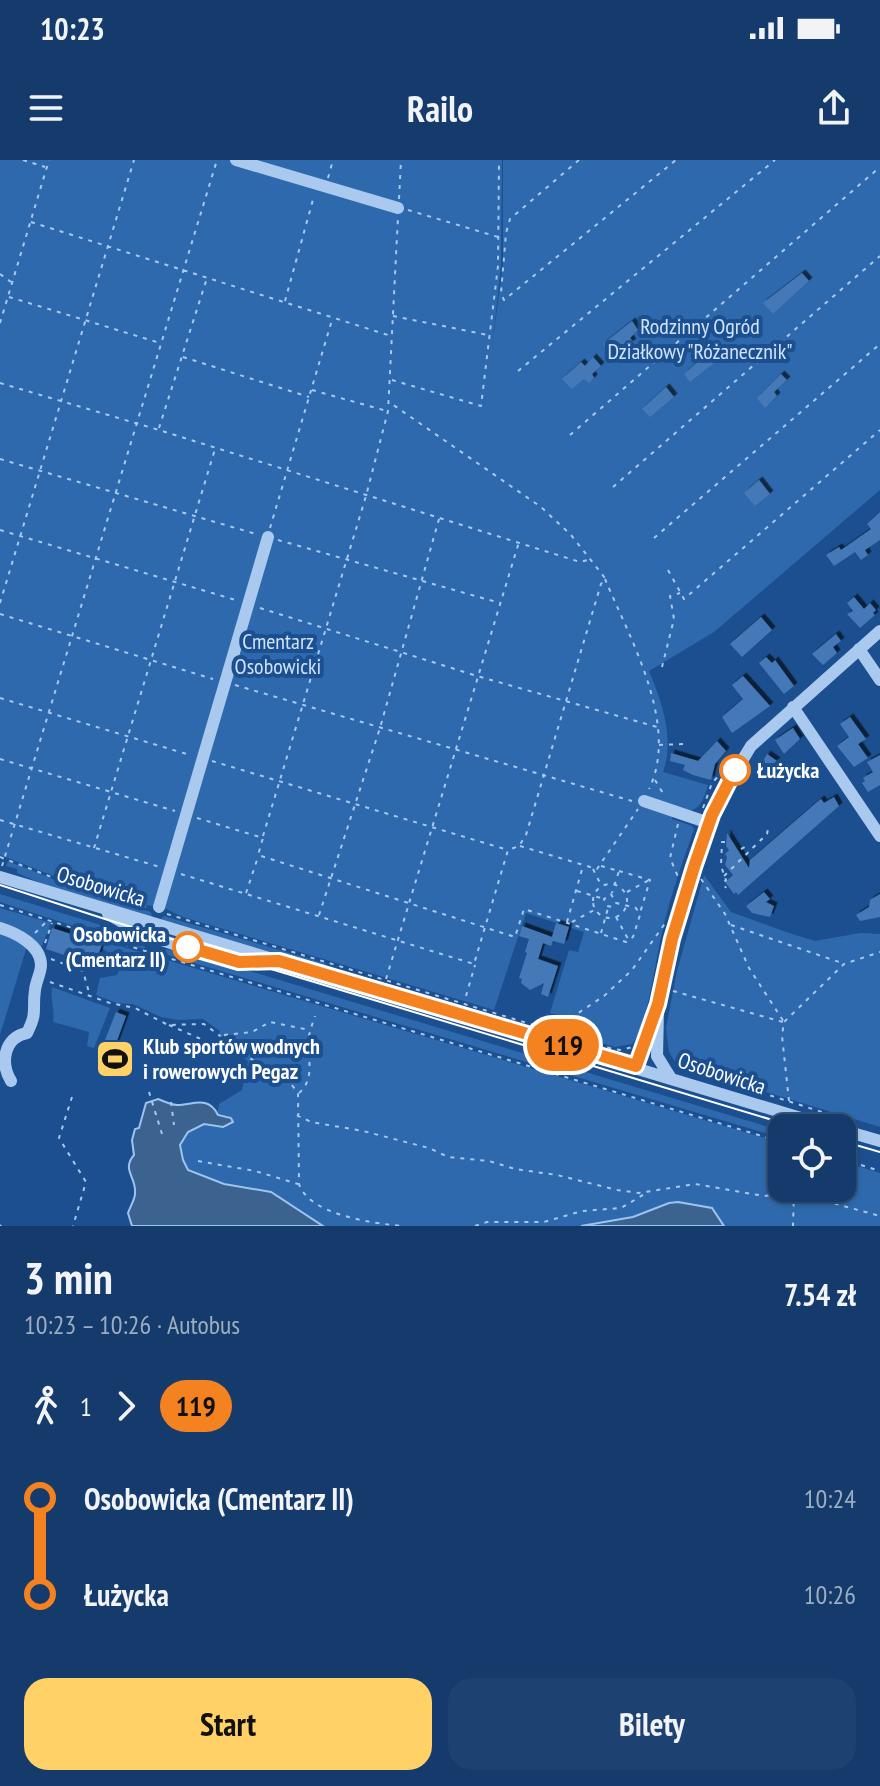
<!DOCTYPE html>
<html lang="pl">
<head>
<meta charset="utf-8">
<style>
	body { margin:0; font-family:"PT Sans Narrow",sans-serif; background:#1d4271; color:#f1f3f6; height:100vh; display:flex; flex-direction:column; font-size:30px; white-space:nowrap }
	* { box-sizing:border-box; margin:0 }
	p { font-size:26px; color:#9dadc1 }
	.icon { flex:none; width:44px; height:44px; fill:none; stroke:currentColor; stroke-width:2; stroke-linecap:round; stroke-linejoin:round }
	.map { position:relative; height:1066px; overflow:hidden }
	.details { display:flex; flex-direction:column; background:#143b6b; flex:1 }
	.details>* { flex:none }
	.badge { padding:0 16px; border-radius:26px; font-size:28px; line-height:52px }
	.fabs { position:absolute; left:768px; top:954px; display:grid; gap:16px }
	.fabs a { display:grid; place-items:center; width:88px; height:88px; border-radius:16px; background:#143b6b; box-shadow:0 2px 6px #0004,0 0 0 2px #33557e; font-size:40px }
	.map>.badge { position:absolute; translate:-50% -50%; box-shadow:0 0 0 4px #fff }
	.legs { display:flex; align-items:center; gap:12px; height:88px; padding:0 24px; font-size:26px }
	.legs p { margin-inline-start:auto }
	.summary { display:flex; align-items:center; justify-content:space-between; height:136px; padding:0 24px }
	h1 { font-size:44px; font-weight:700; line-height:60px }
	.button { display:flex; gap:16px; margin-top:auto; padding:16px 24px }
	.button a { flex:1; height:92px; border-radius:24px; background:#ffd166; color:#111; font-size:32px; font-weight:700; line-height:92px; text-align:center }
	.button a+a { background:#1d4271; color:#f1f3f6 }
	ul { padding:0 24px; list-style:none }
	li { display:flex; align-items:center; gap:28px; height:96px; font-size:30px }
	li i { display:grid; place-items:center; width:12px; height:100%; margin:0 10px; background:currentColor }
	li i::after { content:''; width:20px; height:20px; margin:-10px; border:6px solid; border-radius:50%; background:#143b6b }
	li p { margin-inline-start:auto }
	li:first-child i { background:linear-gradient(#0000 50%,currentColor 0) }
	li:last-child i { background:linear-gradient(currentColor 50%,#0000 0) }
	.status { display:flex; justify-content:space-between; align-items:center; height:56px; padding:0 40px; background:#143b6b; direction:ltr }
	.status svg { height:22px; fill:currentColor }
	header { display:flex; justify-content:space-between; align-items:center; height:104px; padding:0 24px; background:#143b6b; font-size:36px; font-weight:700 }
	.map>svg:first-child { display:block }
	.green { fill:#2e69ad }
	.water { fill:#3c6290; stroke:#9cc4f0; stroke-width:2 }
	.building { fill:#4478b7; filter:url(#shadow) }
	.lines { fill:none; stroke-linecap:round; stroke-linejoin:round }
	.path { stroke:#a9c9ee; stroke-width:2; stroke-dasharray:4 6; stroke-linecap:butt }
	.minor { stroke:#a9c9ee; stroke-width:12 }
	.tram { stroke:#fff; stroke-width:2 }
	.line-1-casing { stroke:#fff; stroke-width:18 }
	.line-1 { stroke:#f58220; stroke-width:12 }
	.stop-1-dot { fill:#fff; stroke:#f58220; stroke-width:4 }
	.labels { text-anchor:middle; stroke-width:8; stroke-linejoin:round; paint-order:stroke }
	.park-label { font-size:22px; fill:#cfe3fa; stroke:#1b4f8f }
	.stop-label { font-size:22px; font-weight:bold; fill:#fff; stroke:#1b4f8f; text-anchor:start }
	.street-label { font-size:22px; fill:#fff; stroke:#1b4f8f }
	.poi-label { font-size:22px; font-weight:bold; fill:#fff; stroke:#1b4f8f; text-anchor:start }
</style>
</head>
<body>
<div class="status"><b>10:23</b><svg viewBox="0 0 49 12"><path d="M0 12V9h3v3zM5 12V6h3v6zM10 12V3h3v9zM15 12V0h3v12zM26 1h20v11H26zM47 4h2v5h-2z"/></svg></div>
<header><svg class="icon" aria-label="menu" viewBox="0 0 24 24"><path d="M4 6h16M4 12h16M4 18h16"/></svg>Railo<svg class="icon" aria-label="share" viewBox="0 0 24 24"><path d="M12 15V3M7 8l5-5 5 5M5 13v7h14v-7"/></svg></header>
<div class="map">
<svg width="880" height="1066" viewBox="0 0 880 1066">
	<defs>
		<filter id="shadow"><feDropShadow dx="3.5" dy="-3.5" stdDeviation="0" flood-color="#0009"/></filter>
	</defs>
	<rect width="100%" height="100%" fill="#1b4f8f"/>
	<path class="green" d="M0,0H502L501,107L492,187L503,104V0H880V330L714,472L649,511C662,542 675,579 663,612L708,625C701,648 698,651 674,653L672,659L692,666L694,669C683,701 672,731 664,764C656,792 649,865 632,884L615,887L586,878L590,864L550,853L569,790L578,792L584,772L526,753L494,850L183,757L162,747L135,744L90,730L0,695Z
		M8,701L90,734L151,752L152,758L45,725L17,713V709L6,706Z
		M704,715L731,752L789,773L815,781L860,773L880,774V967L682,906L675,902L669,892L666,868L677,811Z
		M0,734L146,779L144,789L0,742Z
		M0,748L51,763L41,788L0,763Z
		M164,756L327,804L319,808L160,760Z
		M0,772L27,786L0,875Z
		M103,781L782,983V1028H842V1001L880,1013V1066H724L712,1048L669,1043L633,1057L581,1066H323L271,1032L224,1024L188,1010L183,1000L180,985L188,972L204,964L223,967L232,962L217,955L219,944L242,930L248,901L217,883L220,871L203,859L178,860L161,857L133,844L117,843L96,835L100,818L117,815L119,810L113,802L114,795L101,788Z
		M166,789L242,811L243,809L782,971V978L164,794Z
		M52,827L110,848L94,888L87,886L89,872L53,862C55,849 50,840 52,827Z"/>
	<path class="water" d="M158,939C163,941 171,945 177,945C193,945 208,935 218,955L231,958L233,962L223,967L204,964L188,972L180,985L183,1000L188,1010L224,1024L271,1032L323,1066H132L128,1053C130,1047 135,1039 135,1034C137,1017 121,1010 134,995L132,980L135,969L139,968L146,943Z
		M678,1042L712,1048L724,1066H581L633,1057L669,1043Z"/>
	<path class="building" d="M802,113L809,121L773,154L763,143Z
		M632,161L638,170L630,178L633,182L612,196L603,184Z
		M710,191L718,200L690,222L684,214Z
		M593,197L601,206L592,214L594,218L589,223L584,219L572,229L562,219L581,202L585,206Z
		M781,214L787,220L774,232L777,236L765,248L757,238Z
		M666,227L674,237L650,257L642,249Z
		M759,320L770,334L755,346L744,333Z
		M880,352V380L865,390L868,395L861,400L855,392L834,406L826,395L839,387L841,390L871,369L867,364Z
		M854,437L864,449L870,443L876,450L873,453L875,455L860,468L847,454L853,451L847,443Z
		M761,457L772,470L742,497L730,484Z
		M836,474L841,481L833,487L837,493L823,505L812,494Z
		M766,497L772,503L775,500L794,526L784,534L759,503Z
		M743,516L770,546L732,573L722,557L743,539L732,525Z
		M850,557L866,579L858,584L868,598L854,607L837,586L849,577L840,564Z
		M793,568L800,579L784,594L775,580Z
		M717,581L726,591L715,604L711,620L693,615L683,610L685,605L670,601L671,593L698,601Z
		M767,594L777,601L773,604L782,616L772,623L769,618L761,617L757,612Z
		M880,595V625L868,632L862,623L865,621L863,618L873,612L867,602Z
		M834,637L839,646L738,735L736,732L734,734L725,722L733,715L725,705L727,697L725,694L729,690L726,686L727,673L749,708L750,700L816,643L821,639L824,643Z
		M764,732L770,739L766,742L774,746L770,757L752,753L746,746Z
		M880,734V757L860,761L856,755L869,747L870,740Z
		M556,763L569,767L564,784L553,781L551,786L543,783L538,799L558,806L548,837L541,834L544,823L530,830L521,823L522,819L519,818L527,793L525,792L529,779L519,776L522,766L552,777Z
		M52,768L102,784L95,805L46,789Z
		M116,852L126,856L114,889L103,885Z"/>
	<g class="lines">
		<path class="path" d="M23,0L45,7
			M579,0L510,59L506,73L501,133L504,140L676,0
			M328,18L333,0
			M399,39L401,0
			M408,50L498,77
			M31,62L391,176
			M0,114L11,122
			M9,137L160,183
			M285,141L314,36
			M393,156L488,175
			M0,163L49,0
			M183,197L309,237
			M518,211L775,0
			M392,220L481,246L498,106L499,0
			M0,223L159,270L580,402L588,400
			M312,230L387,251
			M159,268L207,118
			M570,275L880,7
			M0,299L256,374
			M613,327L880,96
			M270,368L332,160
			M0,370L239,441
			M654,378L880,184
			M278,380L500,443
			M668,410L684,439L880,270
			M605,419C630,479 680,565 649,629
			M0,443L134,0
			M260,448L477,516L657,567
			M0,454L213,519
			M662,507L674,459L670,436L680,433
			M235,525L632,641
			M0,538L190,595
			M659,585L683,584
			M0,599L175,651
			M212,601L508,690
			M655,620L664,635
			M703,648L712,623L722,612
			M197,658L263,678L258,695L515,777L524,749L626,782L633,777L640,755L636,748L616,743L612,747L607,746L604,739L611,734L616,743
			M0,660L160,707
			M678,664L670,698L679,719
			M263,676L366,336L388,251L398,57
			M725,682H722L721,706L726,720L723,723L726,728
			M520,686L597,709L638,649
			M94,688L215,289
			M741,689L745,687L749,691
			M0,697L90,732L150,748
			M2,706L217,0
			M601,706L619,711L612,733
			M593,709L601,725
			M619,711L650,720L640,753
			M181,714L474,804L508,690L519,686L526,675L601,424L605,418L571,375L541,347L389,242
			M724,716L767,674L768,669
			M701,719L725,754L749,808L784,862
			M593 741a17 17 0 1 1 34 0a17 17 0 1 1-34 0Z
			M577,731L601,738
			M627,732L649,720
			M246,733L258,697
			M0,745L145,791L782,982
			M167,754L613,889L622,890L632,887
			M319,755L380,568L439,359
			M616,757L628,779
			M567,762L583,706
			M572,762L594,750
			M731,765L842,803
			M35,773L47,761
			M601,773L608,748
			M45,783L52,763
			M51,799L83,811L90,836
			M386,819L519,382
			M50,822L110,843L135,848L168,865L204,864L262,907L288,920L298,933L299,1024C309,1055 373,1063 401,1066
			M673,831L783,862
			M466,836L475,805
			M169,865L203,880L238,890
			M567,867L569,859L604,836L632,810L666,762
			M224,875L252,872L270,862L310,870
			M675,905L844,959
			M149,932L162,974
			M299,933C315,919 308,900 308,882C309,873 312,865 315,856
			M72,937L59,978L86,1022L73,1066
			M789,941L782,876L784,862L844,804L880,792
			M171,942L174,965
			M297,955L311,962L363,971L429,988L448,997L489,1001L515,1009L557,1015L617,1030L639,1033L695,1024L764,1036L794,1032L793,1066
			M842,999L880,1011
			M198,1001L255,1011L298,1024
			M796,1033L880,1056
			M820,1039L830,1028
			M0,1065L1,1066
			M475,1066L487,1062H544L582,1051L621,1048L648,1032"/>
		<path class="minor" d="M236,0L398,48
			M859,489L880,520
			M793,547L880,676
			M644,641L709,663
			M0,717L834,968
			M159,747L268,377
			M108,754C150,780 218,803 268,801
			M0,768C16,773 41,785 41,805C41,813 36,821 35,830C32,852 38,851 27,873C4,877 0,903 11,921
			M658,851L657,896L670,917
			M636,906L658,844L672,779L694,707L720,637L751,586L880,471
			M842,970L880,981"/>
		<path class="tram" d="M0,725L105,759L799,968
			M842,981L880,992"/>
	</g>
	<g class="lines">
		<defs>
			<path id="line-1" d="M188,787L239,802L279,801L636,906L658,844L672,779L694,707L712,655L735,610"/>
		</defs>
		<use href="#line-1" class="line-1-casing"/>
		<use href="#line-1" class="line-1"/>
	</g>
	<defs>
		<symbol id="stadium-square" viewBox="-11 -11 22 22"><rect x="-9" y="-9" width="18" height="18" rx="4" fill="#ffd166" stroke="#1b4f8f"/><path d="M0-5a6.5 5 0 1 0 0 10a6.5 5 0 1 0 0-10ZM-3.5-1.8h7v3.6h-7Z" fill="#111"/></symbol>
	</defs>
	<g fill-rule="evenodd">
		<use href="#stadium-square" x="93" y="877" width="44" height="44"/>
	</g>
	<g class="stop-1-dot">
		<circle cx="735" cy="610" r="14"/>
		<circle cx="188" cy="787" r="14"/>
	</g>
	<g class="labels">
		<g class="park-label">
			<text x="700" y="174">Rodzinny Ogród<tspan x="700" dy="25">Działkowy "Różanecznik"</tspan></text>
			<text x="278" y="489">Cmentarz<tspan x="278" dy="25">Osobowicki</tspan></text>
		</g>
		<g class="stop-label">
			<text x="757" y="618">Łużycka</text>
			<text x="166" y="782" text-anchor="end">Osobowicka<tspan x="166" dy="25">(Cmentarz II)</tspan></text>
		</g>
		<g class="street-label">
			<text transform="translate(101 726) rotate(17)" y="8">Osobowicka</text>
			<text transform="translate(722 913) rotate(18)" y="8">Osobowicka</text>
		</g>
		<g class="poi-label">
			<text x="143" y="894">Klub sportów wodnych<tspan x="143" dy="25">i rowerowych Pegaz</tspan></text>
		</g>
	</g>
</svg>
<div class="fabs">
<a><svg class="icon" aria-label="locate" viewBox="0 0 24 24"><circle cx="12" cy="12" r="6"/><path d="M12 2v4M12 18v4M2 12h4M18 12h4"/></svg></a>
</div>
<b class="badge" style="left:563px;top:885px;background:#f58220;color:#111">119</b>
</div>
<section class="details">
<div class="summary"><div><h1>3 min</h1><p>10:23 – 10:26 · Autobus</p></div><b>7.54 zł</b></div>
<div class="legs"><svg class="icon" aria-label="walk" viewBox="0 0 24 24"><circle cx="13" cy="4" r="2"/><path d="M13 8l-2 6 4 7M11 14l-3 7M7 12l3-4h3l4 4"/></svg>1<svg class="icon" aria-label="forward" viewBox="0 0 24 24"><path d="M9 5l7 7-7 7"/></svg><b class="badge" style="background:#f58220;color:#111">119</b></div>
<ul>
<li><i style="color:#f58220"></i><b>Osobowicka (Cmentarz II)</b><p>10:24</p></li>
<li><i style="color:#f58220"></i><b>Łużycka</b><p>10:26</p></li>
</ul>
<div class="button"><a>Start</a><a>Bilety</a></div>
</section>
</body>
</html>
